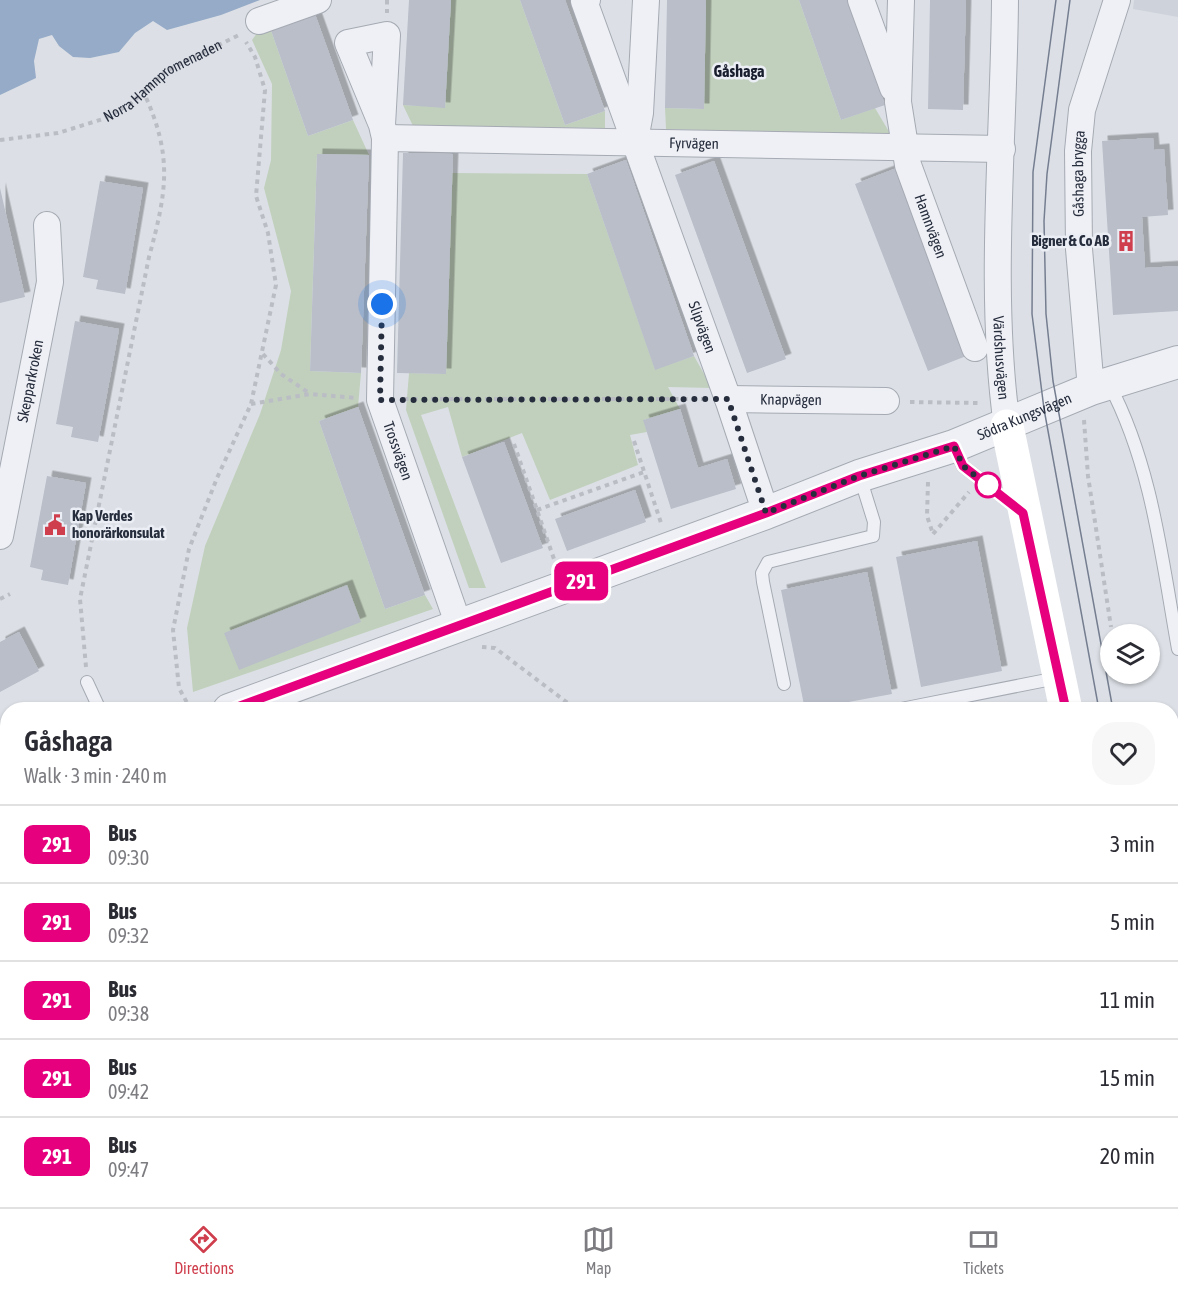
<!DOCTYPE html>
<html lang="en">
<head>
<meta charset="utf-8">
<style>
	body { margin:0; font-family:"Asap Condensed",sans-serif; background:#f7f7f7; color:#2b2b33; height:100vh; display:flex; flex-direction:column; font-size:22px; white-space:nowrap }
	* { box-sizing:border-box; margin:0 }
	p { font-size:20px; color:#7c7c81 }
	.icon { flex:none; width:33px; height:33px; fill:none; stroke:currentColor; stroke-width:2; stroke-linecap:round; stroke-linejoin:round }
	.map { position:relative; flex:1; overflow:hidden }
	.sheet { position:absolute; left:0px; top:702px; width:1179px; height:506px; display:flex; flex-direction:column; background:#fff; border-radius:24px 24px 0 0; box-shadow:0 2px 4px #0004 }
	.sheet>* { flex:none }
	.badge { padding:0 12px; border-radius:9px; font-size:21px; line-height:39px }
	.fabs { position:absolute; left:1100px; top:624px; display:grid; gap:12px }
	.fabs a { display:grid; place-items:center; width:60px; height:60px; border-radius:50%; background:#fff; box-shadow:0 2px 4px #0004; font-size:30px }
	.you { position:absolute; width:30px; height:30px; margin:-15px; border:4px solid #fff; border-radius:50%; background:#1a73e8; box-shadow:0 0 0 9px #1a73e833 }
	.map>.badge { position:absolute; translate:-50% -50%; box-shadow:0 0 0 3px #fff }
	.round { display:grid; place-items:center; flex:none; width:63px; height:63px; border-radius:24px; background:#f7f7f7 }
	.overview { display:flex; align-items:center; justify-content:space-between; height:102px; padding:0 24px }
	h1 { font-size:28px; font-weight:600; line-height:45px }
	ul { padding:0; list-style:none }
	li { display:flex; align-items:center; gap:18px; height:78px; padding:0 24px; border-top:2px solid #e1e1e2 }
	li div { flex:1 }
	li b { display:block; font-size:22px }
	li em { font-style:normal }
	li .badge { min-width:66px; font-weight:700; text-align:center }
	.menu { display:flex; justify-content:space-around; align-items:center; height:84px; border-top:2px solid #e1e1e2; background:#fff; font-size:16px; color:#7c7c81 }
	.menu a { display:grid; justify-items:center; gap:3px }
	.menu .on { color:#cf3e4c }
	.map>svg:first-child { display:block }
	.built { fill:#ced2db }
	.green { fill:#c1d0bd }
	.water { fill:#96abc7 }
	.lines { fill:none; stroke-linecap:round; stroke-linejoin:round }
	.stream { stroke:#96abc7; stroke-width:7 }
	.building { fill:#b9bec9; filter:url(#shadow) }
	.service-casing { stroke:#a5aab3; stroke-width:14 }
	.minor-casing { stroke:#a5aab3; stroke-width:28 }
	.tertiary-casing { stroke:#a5aab3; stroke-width:34 }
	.path { stroke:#bbbdc5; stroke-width:4; stroke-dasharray:4.5 4.5; stroke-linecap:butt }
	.service { stroke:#eff0f5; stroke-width:12 }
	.minor { stroke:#eff0f5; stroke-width:26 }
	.tertiary { stroke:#eff0f5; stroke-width:32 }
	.secondary { stroke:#fff; stroke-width:33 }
	.tram { stroke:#757e90; stroke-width:1.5 }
	.line-casing { stroke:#fff; stroke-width:14 }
	.line { stroke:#e6007e; stroke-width:9 }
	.walk { stroke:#262d3d; stroke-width:6; stroke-dasharray:0 10.8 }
	.stop-dot { fill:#fff; stroke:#e6007e; stroke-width:3 }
	.labels { text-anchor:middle; stroke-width:5; stroke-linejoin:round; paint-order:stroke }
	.street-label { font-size:15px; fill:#262d3d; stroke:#ebeef4 }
	.poi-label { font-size:15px; font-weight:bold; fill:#262d3d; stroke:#ebeef4; text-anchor:end }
	.neighbourhood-label { font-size:16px; font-weight:bold; fill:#181e2d; stroke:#ebeef4 }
</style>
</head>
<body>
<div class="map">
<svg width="1178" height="1207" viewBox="0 0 1178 1207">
	<defs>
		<filter id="shadow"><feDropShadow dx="5.5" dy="-5.5" stdDeviation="0" flood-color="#0004"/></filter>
	</defs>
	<rect width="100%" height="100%" fill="#dce0e6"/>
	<path class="built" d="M1134,0H1178V17L1133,9Z
		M538,1200H1137L1138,1207H544Z"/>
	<path class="green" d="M451,0H520L565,125L605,111V128L413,126L403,105L445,107Z
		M706,0H799L841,120L875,108L891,135L666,129L665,108L704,109Z
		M267,19L308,136L353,120L369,155L317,154L310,371L361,373L358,407L319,421L385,609L425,595L433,609L193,692L187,628L205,546L260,414L281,350L291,291L264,188L271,160L272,84L252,40Z
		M452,173L587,174L655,369L694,356L712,388L668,387L680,409L644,420L647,432L630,435L638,465L550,500L522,433L462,457L448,407L421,415L486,588H469L406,410L409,373L446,374Z
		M293,1200H559L561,1207H298Z"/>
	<path class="water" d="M0,0H260L221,15L167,30L153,21L135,33L119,52L90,58L73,57L59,46L52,35L39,39L34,61L36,78L0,95Z"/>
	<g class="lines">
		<path class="stream" d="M414,1200V1207"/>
	</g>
	<path class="building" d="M409,0H451L445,108L403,105Z
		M520,0H565L605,111L565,125Z
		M667,0H706L704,109L665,108Z
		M799,0H848L885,105L841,120Z
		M930,0H966L963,110L928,109Z
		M311,3L353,120L308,136L267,19Z
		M1153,138L1154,150L1164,149L1168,215L1142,217L1145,268L1178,266V311L1113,315L1102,141Z
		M403,153L453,154L446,374L397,373Z
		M317,154L369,155L361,373L310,371Z
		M626,160L694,356L655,370L587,174Z
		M714,161L786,359L747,373L675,175Z
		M902,166L974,353L928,371L855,184Z
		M100,181L143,188L125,294L96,289L98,280L83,277Z
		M0,188L25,297L0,303Z
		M75,321L119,329L98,442L71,437L73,427L56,424Z
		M358,407L425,595L385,609L319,421Z
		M680,409L698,468L727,459L736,489L671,509L643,420Z
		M504,442L543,548L501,563L462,457Z
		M47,476L86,483L68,585L41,580L43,570L30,567Z
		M635,490L646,522L567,551L555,519Z
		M977,541L1002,671L921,687L896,557Z
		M867,572L892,694L805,710L781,590Z
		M347,585L361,622L239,670L224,633Z
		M19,632L39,671L0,692V642Z
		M8,873V1200H280L283,1207H0V877Z
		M572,1200H621L622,1207H574Z"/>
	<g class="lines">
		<defs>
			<path id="service" d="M1109,384C1152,465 1162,560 1178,649
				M954,447L963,466L1018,509
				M87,682L100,710
				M784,684L763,582L762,573L768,562L873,536L874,522L860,477
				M896,710L1057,678"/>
			<g id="minor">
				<path id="s2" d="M587,0L584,1L728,399L766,513"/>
				<path d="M861,0L893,88"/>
				<path id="s3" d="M901,0L898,102L908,165L975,348"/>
				<path id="s4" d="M1005,0C1004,138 988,290 1007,426"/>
				<path d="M259,21L318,0"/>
				<path id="s5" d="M382,125L348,43L387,35L382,125L385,138L380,400L459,626"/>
				<path id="s6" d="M385,138L1002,149"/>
				<path d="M635,140L640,113L646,0"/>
				<path id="s7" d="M1091,389L1079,249L1078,151L1082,110L1117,0"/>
				<path id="s8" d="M728,399L886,401"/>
				<path id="s9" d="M0,536L50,282L47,225"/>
			</g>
			<g id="tertiary">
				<path id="s10" d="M229,710L766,513L859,476L954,446L1091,389L1178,362"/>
				<path d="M0,819L8,815"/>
			</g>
		</defs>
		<use href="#service" class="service-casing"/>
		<use href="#minor" class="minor-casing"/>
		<use href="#tertiary" class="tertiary-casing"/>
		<g class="path">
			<path d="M387,0V13"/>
			<path id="s1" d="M0,140L58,133L103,119L129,105L166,71L241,34"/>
			<path d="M263,354L281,374L309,393"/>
			<path d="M404,399H702"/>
			<path d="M910,402L980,403"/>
			<path d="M251,404L310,394L357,398"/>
			<path d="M1084,420L1088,476L1111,627"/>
			<path d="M634,441L661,523"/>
			<path d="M514,444L555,562"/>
			<path d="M928,482L927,516L933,534"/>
			<path d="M537,510L644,472"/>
			<path d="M933,534L969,492"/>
			<path d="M0,599L10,594"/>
			<path d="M482,647L495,648L577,710"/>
			<path d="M86,667L80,599L149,257C167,191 173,156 144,93"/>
			<path d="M191,710L205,705"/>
			<path d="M191,710L179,688L173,630L189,549L217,478L251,404L276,285L268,233L256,196L265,90L255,57L246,42"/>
			<path d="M1172,1159L1175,1177"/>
			<path d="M527,1200L532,1207"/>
			<path d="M1055,1200L1056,1207"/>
			<path d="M364,1207L365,1200"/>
			<path d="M833,1207L847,1204L871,1207"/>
		</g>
		<use href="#service" class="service"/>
		<use href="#minor" class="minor"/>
		<use href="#tertiary" class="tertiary"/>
		<path class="secondary" d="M1007,426L1066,710
			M1161,1200L1162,1207"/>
		<path class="tram" d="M1056,0L1033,172L1032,314L1044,409L1099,710
			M1070,0L1047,174L1044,221L1046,314L1053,381L1113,710
			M1172,1030L1178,1065
			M1172,1101L1178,1135"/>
	</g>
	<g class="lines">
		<defs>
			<path id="line" d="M229,710L766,513L859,476L954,446L963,466L1023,513L1066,710"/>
		</defs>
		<use href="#line" class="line-casing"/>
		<use href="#line" class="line"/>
		<path class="walk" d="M382,304L380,400L728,399L766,513L859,476L954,446L963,466L993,490L988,485"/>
	</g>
	<defs>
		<symbol id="building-bare" viewBox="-9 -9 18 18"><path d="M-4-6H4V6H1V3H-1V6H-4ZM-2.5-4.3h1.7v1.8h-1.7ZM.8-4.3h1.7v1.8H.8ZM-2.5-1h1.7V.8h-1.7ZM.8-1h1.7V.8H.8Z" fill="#cf3e4c" stroke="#ebeef4" stroke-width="2.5" paint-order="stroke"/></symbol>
		<symbol id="civic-bare" viewBox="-9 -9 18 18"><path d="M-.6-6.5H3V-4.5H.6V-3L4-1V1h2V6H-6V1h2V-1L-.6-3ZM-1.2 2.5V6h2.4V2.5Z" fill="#cf3e4c" stroke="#ebeef4" stroke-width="2.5" paint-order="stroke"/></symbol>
	</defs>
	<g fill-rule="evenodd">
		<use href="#building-bare" x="1111" y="226" width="30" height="30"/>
		<use href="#civic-bare" x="40" y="510" width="30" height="30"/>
	</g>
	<circle class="stop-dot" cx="988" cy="485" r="12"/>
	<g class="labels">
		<g class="street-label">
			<text dy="5" stroke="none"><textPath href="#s1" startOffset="177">Norra Hamnpromenaden</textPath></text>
			<text dy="5" stroke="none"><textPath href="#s6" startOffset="309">Fyrvägen</textPath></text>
			<text dy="5" stroke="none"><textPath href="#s7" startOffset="216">Gåshaga brygga</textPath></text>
			<text dy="5" stroke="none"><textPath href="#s3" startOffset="231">Hamnvägen</textPath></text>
			<text dy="5" stroke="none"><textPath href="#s2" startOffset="350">Slipvägen</textPath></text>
			<text dy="5" stroke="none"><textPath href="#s4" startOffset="358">Värdshusvägen</textPath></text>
			<text dy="5" stroke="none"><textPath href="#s9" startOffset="158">Skepparkroken</textPath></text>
			<text dy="5" stroke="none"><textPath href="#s8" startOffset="63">Knapvägen</textPath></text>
			<text dy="5" stroke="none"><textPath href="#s10" startOffset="848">Södra Kungsvägen</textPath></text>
			<text dy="5" stroke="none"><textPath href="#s5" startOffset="548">Trossvägen</textPath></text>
		</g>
		<g class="poi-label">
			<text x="1109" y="246">Bigner &amp; Co AB</text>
			<text x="72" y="521" text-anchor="start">Kap Verdes<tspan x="72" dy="17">honorärkonsulat</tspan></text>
		</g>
		<g class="neighbourhood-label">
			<text x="739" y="77">Gåshaga</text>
		</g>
	</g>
</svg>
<div class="fabs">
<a><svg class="icon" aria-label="layers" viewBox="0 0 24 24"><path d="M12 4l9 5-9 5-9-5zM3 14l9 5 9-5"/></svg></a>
</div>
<div class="you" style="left:382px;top:304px"></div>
<b class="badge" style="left:581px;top:581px;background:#e6007e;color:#fff">291</b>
<section class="sheet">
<div class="overview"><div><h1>Gåshaga</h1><p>Walk · 3 min · 240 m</p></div><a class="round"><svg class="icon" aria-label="heart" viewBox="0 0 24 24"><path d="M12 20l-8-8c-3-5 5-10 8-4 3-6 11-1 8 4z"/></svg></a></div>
<ul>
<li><span class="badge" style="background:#e6007e;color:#fff">291</span><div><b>Bus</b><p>09:30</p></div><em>3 min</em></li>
<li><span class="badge" style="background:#e6007e;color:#fff">291</span><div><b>Bus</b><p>09:32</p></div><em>5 min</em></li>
<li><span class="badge" style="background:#e6007e;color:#fff">291</span><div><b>Bus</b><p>09:38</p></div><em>11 min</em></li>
<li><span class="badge" style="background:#e6007e;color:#fff">291</span><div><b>Bus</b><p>09:42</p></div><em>15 min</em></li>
<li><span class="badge" style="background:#e6007e;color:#fff">291</span><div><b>Bus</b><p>09:47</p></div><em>20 min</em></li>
</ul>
</section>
</div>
<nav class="menu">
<a class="on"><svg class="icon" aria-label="directions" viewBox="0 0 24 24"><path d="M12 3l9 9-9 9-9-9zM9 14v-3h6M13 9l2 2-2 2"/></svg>Directions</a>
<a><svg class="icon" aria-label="map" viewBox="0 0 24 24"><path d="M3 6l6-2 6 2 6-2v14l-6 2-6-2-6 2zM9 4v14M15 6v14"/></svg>Map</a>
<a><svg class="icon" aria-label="tickets" viewBox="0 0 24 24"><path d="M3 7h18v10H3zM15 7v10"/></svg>Tickets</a>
</nav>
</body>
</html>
